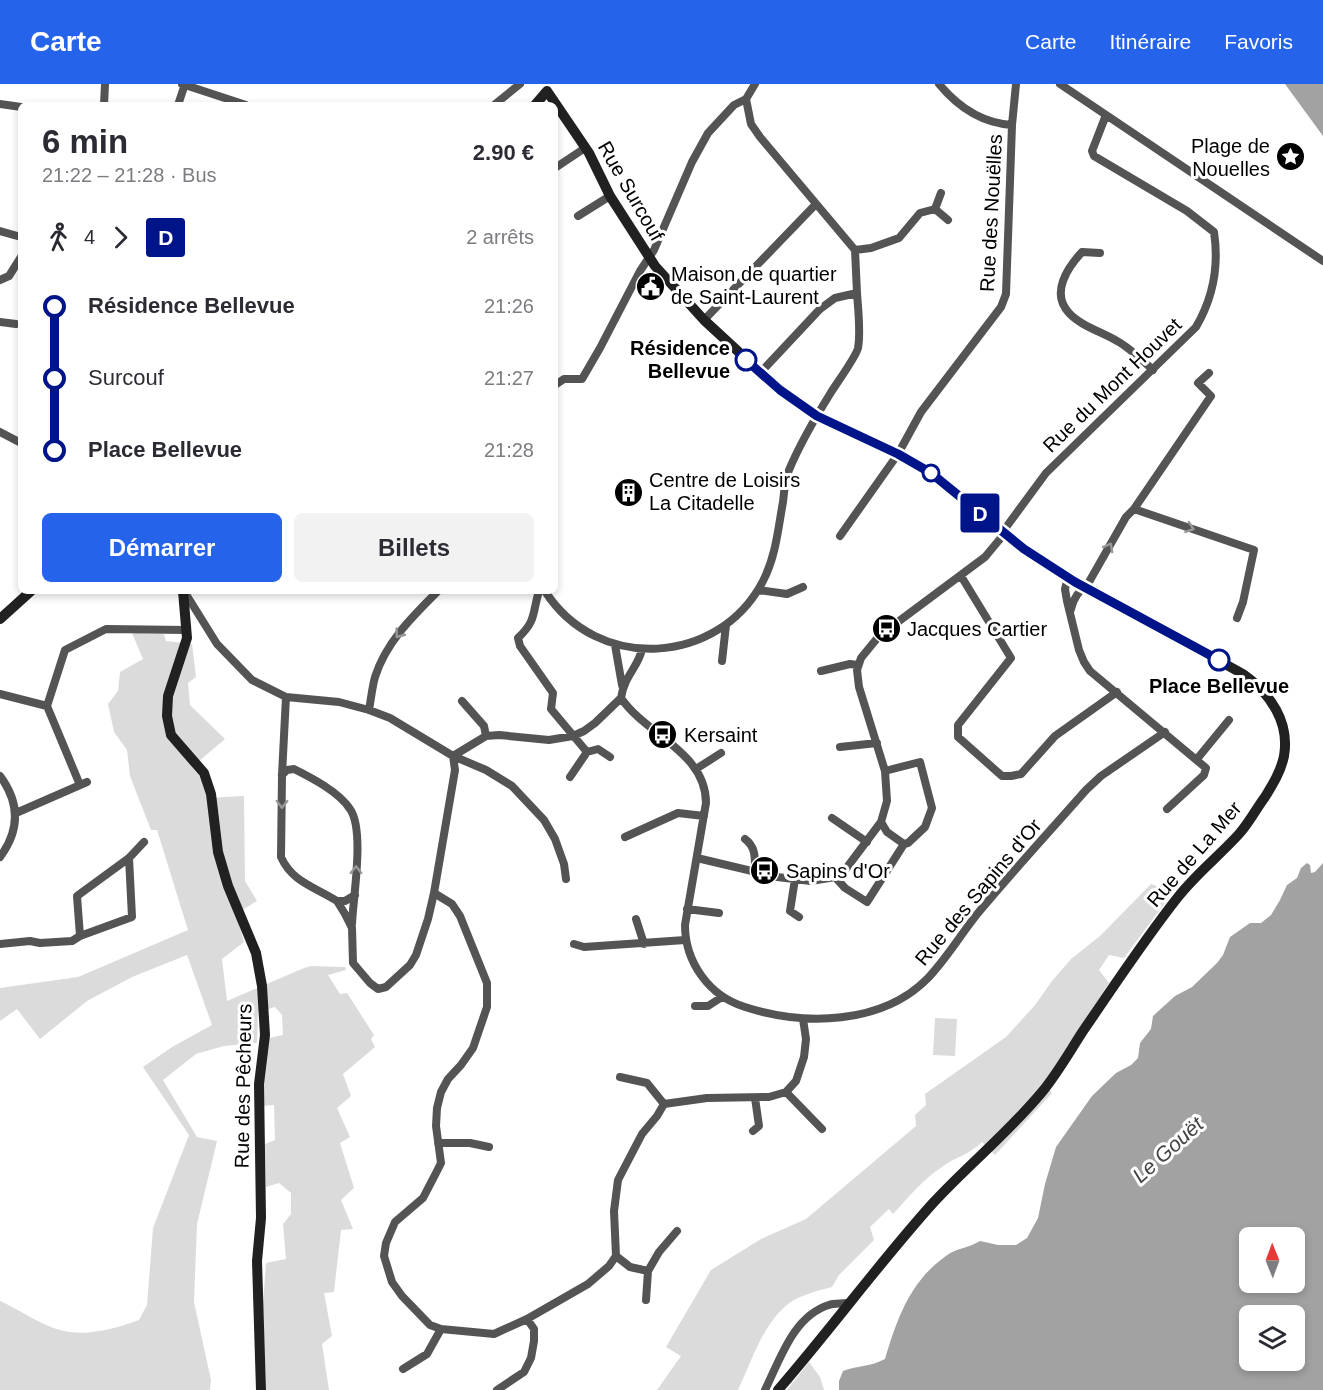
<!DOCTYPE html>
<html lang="fr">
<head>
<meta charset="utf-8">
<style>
	body { margin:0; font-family:Arial,sans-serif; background:#f2f2f3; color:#2b2b33; height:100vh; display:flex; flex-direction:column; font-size:22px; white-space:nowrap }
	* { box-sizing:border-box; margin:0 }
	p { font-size:20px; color:#7c7c81 }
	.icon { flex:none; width:33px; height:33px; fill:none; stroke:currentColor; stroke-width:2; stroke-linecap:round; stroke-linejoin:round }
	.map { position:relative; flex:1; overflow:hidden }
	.details { position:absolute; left:18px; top:18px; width:540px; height:492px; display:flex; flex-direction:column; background:#fff; border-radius:9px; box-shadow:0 3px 9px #0003 }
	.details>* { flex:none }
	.badge { padding:0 12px; border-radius:4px; font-size:21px; line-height:39px }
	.needle { width:39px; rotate:359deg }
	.fabs { position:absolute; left:1239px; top:1143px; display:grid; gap:12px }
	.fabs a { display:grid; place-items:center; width:66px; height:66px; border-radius:9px; background:#fff; box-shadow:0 3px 9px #0003; font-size:30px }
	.map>.badge { position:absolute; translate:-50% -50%; box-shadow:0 0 0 3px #fff }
	.legs { display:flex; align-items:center; gap:9px; height:66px; padding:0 24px; font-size:20px }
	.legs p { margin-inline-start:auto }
	.head { display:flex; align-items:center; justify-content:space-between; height:102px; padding:0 24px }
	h1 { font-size:33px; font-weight:700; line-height:45px }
	.button { display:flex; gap:12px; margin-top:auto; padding:12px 24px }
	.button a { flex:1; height:69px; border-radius:9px; background:#2563eb; color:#fff; font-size:24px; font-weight:700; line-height:69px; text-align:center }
	.button a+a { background:#f2f2f3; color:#2b2b33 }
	ul { padding:0 24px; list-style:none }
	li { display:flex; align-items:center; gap:21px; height:72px; font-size:22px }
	li i { display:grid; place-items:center; width:9px; height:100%; margin:0 8px; background:currentColor }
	li i::after { content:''; width:15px; height:15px; margin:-8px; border:4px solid; border-radius:50%; background:#fff }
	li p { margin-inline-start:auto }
	li:first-child i { background:linear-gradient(#0000 50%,currentColor 0) }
	li:last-child i { background:linear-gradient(currentColor 50%,#0000 0) }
	header { display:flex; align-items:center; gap:36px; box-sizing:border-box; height:84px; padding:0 30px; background:#2563eb; color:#fff }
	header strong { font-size:28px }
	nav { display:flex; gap:33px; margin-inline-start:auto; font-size:21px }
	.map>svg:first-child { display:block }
	.green { fill:#dbdbdb }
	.water { fill:#a2a2a2; fill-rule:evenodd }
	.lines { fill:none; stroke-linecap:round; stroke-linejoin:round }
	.street { stroke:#545454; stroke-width:8 }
	.secondary { stroke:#212121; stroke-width:10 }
	.oneway { stroke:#989898 }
	.line-1-casing { stroke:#fff; stroke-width:14 }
	.line-1 { stroke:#001489; stroke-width:9 }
	.stop-1-dot { fill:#fff; stroke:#001489; stroke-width:3 }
	.labels { text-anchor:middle; stroke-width:6; stroke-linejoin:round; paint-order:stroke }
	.poi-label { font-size:20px; fill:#000; stroke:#fff; text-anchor:start }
	.street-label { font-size:20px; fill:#000; stroke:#fff }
	.stop-label { font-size:20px; font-weight:bold; fill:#000; stroke:#fff; text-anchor:end }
	.water-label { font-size:21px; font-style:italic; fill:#434343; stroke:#fff }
</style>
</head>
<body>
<header>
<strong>Carte</strong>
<nav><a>Carte</a><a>Itinéraire</a><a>Favoris</a></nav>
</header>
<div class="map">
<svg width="1323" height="1306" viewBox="0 0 1323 1306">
	<rect width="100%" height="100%" fill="#fff"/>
	<path class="green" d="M132,549L164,550L166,557L192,560L196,593L188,599L190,621L225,655L192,683L200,693L207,714L244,712L245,797L257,817L236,830L244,858L222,875L227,917L304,884L311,882L345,883L346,886L328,891L340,910L347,909L374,951L371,955L375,963L343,990L351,1012L337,1024L350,1053L340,1059L354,1104L341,1116L353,1145L341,1146L334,1208L324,1209L332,1252L322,1260L329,1306H266L263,1220L266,1179L286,1175L283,1140L291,1130V1109L279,1099L266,1103L265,1060L275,1056L274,1021L262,1022L265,983L269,954L283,951L282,931L275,923L258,928L257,959L224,962L196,970L163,996L197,1053L217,1057L197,1140L194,1218L211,1296L210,1306H0V1217C18,1225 41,1241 60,1246C86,1253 114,1245 139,1236L147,1221L153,1144L189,1051L143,983L172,963L212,941L187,871L132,893L87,917L40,955L17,925L0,937V904L78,893L188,846L157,746H151L130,692L127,666L114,648L108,620L118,607L120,588L143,575Z
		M1151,800L1173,808L1124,874L1109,871L1099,886L1109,899L1044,999L1052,1009L995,1071L982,1058C967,1072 957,1072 942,1083C923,1095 908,1114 893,1130L889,1125L870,1143L874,1156L839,1191L832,1203C817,1207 800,1211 788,1220C762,1241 752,1277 738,1306H657L681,1272L666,1263L711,1186L761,1155L806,1135L916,1042L915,1031L926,1021L925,1010L1006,953L1035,921L1052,897L1071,875L1100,852Z
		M935,934L957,935L955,972L933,971Z
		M809,1278L820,1293L824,1306H787Z"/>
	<path class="water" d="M1285,0H1323V52Z
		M1307,779L1310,781L1311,789L1315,788L1323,779V1306H839V1297L843,1287C859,1281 870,1283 885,1275C897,1235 910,1197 946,1172C956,1164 969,1164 980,1157L998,1161H1016L1027,1154L1038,1134L1045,1100L1056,1063L1092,1012L1116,989L1131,981L1138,974L1140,959L1151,945L1153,932L1175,912L1192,903L1217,879L1223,871L1230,853L1250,839H1261L1271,831L1280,816L1287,801L1297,794L1301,784ZM1250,1154H1294V1198H1250ZM1250,1232H1294V1276H1250Z"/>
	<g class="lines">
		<path class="street" d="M182,0L246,21
			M939,0C958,23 981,39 1012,41
			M1060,0L1323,177
			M746,15L751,40L760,53L855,166
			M0,20L21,23
			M104,21L105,0
			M178,21L185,0
			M494,21L520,0
			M555,84L585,64
			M941,109L935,125L948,136
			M578,132L610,112
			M0,147L21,153
			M1100,169L1082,168C1068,183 1050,209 1069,229C1081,242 1102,248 1117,257C1130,264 1142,276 1153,286
			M0,196L9,192L21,173
			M857,209L855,166L871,164L899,154L920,129L935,125
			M704,236L815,121
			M0,238L16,240
			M555,301L564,295H582L600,264L640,187L654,166L692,78L708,49L734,21L746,15L755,0
			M0,348L21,359
			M1134,425L1254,466L1243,518L1237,534
			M840,452L898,370L921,328L1001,223L1006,210L1012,41L1016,0
			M961,492L1011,574L958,641V653L1002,692H1011L1021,690L1055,652L1117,608
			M1068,493L1065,505L1067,517L1079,566L1084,578L1090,587L1206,684L1204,691L1167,725
			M758,506L787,510L803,503
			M184,507L217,560L252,596L286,613L339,618L369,626L390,634L453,672L486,686L512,702L544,736L555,755L564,780L566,795
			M539,507C532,529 537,536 518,554L520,562L553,609L551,625L587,668L570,693
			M545,507C597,589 719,582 763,497C776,472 778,445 783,418C784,407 785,396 789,386C800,360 815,334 830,310C836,300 856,273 858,264C861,248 858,225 857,209L835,214L820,225L761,288
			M1071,525C1074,512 1080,507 1089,498L1126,433L1134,425L1211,312L1198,299L1209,289
			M615,561L622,601
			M642,565C639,582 624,592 621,614C646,651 706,668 706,719L685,841C685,878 709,912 745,923C804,942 882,941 928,894C947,874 961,850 978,829C1013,787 1050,747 1086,706L1101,692L1165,648
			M722,577L726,541
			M821,587L850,580L858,581
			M0,610L47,622
			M286,613L282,691L281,773C292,798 315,803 337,817H345L355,811
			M462,617L484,642L486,652
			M47,622L65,566L106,545L186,546
			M47,622L80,701
			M369,626C371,615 372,604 375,593C386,558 413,532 438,507
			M840,663L877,659
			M587,668L598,665L610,673
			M453,672L486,652L499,651L549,656L573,652L584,647L595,639L621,614
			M1197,675L1229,636
			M696,685L721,669
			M282,691L287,686L294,685C312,694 339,708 350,725C365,746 353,814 352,840
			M0,692C20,719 20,746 0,773
			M16,729L87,698
			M832,734L867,758
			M881,738L887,748L904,760L908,759L925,743L932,724L920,678L885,687
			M625,753L678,729L704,732
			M745,755C756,763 755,774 755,788
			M697,774L777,793L811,797L835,793L845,786L881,738L887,717L885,687L859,603L857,586L861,574L879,552L985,473L1000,455L1007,442L1046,389L1196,243C1213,214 1219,181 1214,148L1187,127L1094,72L1092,67L1106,31
			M835,793L845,804L867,818L904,760
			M795,795L790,827L799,833
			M434,809L452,820L460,832L487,899V923L473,964L461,981L448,995L441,1008L437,1024L436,1042L441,1079L436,1089L423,1114L395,1138L386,1159L384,1172L392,1198L402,1212L430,1241L441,1245L494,1250L527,1235L588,1200L609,1182L616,1172L614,1127L618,1096L642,1050L657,1032L664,1020L707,1014L769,1013L786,1008L796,997L804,973L806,955L803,935
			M337,817L345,830L352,844L353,879L370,899L378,905L386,903L410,881L416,871L428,835L434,809L455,686L453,672
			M687,825L719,829
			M636,835L644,860
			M80,852L77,812L129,774L144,758
			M0,860L30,857L40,859L72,857L80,852L132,833L129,774
			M574,860L584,863L685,856
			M695,922H708L722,913
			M620,993L647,999L664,1020
			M786,1008L822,1045
			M753,1047L759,1042L755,1014
			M438,1059H470L489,1063
			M616,1172L630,1183L648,1187L659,1168L677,1147
			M646,1216L648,1187
			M403,1285L427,1270L441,1245
			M497,1306L524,1288L531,1274L534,1257V1245L527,1235
			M765,1306C780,1276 793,1232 829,1221C834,1219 842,1220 847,1219"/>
		<path class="secondary" d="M535,21L547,7L589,69L610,112L655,182L704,236L780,306L826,337L898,370L931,389L1024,465L1075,497L1243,590C1270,609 1290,638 1284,672C1281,687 1273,700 1265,713C1256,725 1249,739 1239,750C1219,772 1196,790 1178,813C1144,856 1114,902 1083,947C1070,967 1057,990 1042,1008C1009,1048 968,1081 933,1119C879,1179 831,1245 778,1306
			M183,507L187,554L168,612L167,632L171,651L204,689L211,710L218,768L228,802L256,869L262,902L265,951L259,1000L261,1134L257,1177L261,1306
			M0,535L31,507"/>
	</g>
	<defs><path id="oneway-chevron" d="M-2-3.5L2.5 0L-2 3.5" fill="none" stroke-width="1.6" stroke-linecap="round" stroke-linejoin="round" transform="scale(1.5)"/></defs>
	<g class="oneway">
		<use href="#oneway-chevron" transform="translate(1190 444) rotate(19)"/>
		<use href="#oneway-chevron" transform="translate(1109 463) rotate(-61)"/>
		<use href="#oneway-chevron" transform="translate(399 550) rotate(127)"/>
		<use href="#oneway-chevron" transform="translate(282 720) rotate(91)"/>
		<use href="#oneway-chevron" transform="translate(356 786) rotate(-89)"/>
	</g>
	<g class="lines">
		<defs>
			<path id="line-1" d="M746,276L780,306L817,332L898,370L931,389L1024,465L1075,498L1219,576"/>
		</defs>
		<use href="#line-1" class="line-1-casing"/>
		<use href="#line-1" class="line-1"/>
	</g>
	<defs>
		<symbol id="sight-disc" viewBox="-11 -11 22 22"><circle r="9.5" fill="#000" stroke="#fff"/><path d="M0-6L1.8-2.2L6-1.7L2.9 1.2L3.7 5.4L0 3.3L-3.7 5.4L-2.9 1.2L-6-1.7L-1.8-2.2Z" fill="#fff"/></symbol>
		<symbol id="civic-disc" viewBox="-11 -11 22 22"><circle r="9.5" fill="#000" stroke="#fff"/><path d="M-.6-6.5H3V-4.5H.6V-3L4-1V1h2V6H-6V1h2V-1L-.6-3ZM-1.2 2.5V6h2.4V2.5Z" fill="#fff"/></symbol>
		<symbol id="building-disc" viewBox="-11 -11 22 22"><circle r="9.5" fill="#000" stroke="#fff"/><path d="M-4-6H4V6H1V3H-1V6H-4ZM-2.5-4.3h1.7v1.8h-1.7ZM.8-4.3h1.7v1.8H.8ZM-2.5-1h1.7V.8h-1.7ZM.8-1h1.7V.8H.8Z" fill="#fff"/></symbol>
		<symbol id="bus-disc" viewBox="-11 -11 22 22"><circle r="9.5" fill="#000" stroke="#fff"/><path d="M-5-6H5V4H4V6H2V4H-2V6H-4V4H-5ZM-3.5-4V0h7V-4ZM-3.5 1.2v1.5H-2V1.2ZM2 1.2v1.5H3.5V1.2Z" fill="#fff"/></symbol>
	</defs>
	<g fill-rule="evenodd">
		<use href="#sight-disc" x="1274" y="56" width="33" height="33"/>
		<use href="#civic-disc" x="634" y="186" width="33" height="33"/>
		<use href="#building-disc" x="612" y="392" width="33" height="33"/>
		<use href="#bus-disc" x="870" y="528" width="33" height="33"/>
		<use href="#bus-disc" x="646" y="634" width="33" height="33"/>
		<use href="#bus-disc" x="748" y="770" width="33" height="33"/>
	</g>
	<g class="stop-1-dot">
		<circle cx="746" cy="276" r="10"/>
		<circle cx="931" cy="389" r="8"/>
		<circle cx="1219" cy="576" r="10"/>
	</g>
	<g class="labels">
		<g class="poi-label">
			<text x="1270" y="69" text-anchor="end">Plage de<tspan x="1270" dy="23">Nouelles</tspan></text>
			<text x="671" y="197">Maison de quartier<tspan x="671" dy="23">de Saint-Laurent</tspan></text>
			<text x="649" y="403">Centre de Loisirs<tspan x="649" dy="23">La Citadelle</tspan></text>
			<text x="907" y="552">Jacques Cartier</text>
			<text x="684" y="658">Kersaint</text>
			<text x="786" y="794">Sapins d'Or</text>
		</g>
		<g class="street-label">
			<text transform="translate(631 107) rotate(60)" y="7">Rue Surcouf</text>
			<text transform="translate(991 129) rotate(-87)" y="7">Rue des Nouëlles</text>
			<text transform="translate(1112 301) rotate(-44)" y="7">Rue du Mont Houvet</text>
			<text transform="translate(1194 770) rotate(-49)" y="7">Rue de La Mer</text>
			<text transform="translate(978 808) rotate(-50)" y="7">Rue des Sapins d'Or</text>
			<text transform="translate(243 1002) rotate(-89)" y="7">Rue des Pêcheurs</text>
		</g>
		<g class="stop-label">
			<text x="730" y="271">Résidence<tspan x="730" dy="23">Bellevue</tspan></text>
			<text x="1219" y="609" text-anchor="middle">Place Bellevue</text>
		</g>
		<g class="water-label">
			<text transform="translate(1168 1066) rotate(-42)" y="7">Le Gouët</text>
		</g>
	</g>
</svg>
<div class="fabs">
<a><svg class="needle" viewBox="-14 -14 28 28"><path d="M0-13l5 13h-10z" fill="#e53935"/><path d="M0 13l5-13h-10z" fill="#7c7c81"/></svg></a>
<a><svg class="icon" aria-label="layers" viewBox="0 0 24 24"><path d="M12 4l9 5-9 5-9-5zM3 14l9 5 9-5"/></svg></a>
</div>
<b class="badge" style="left:980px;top:429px;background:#001489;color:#fff">D</b>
<section class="details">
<div class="head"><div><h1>6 min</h1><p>21:22 – 21:28 · Bus</p></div><b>2.90 €</b></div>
<div class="legs"><svg class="icon" aria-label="walk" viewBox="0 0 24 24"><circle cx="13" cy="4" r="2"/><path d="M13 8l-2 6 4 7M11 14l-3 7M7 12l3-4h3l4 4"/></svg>4<svg class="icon" aria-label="forward" viewBox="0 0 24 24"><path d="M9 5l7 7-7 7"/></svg><b class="badge" style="background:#001489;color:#fff">D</b><p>2 arrêts</p></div>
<ul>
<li><i style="color:#001489"></i><b>Résidence Bellevue</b><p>21:26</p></li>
<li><i style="color:#001489"></i><span>Surcouf</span><p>21:27</p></li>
<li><i style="color:#001489"></i><b>Place Bellevue</b><p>21:28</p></li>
</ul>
<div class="button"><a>Démarrer</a><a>Billets</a></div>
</section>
</div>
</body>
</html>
